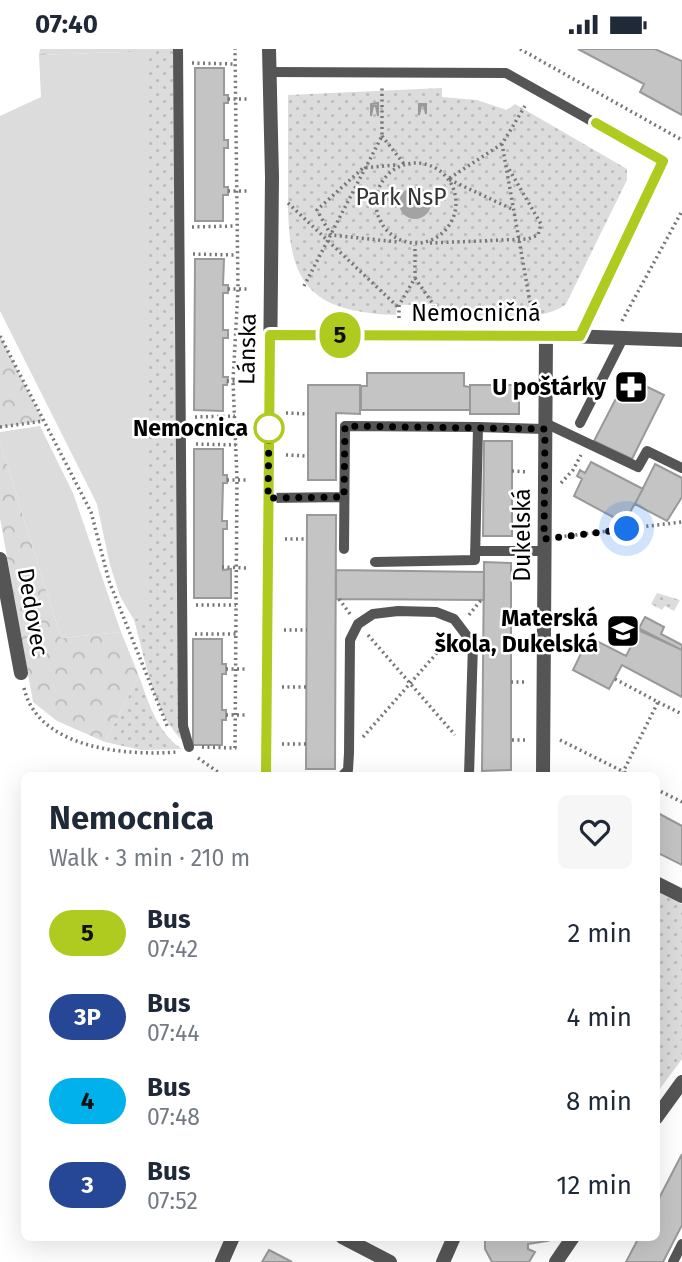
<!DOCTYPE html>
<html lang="en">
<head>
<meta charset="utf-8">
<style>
	body { margin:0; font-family:"Fira Sans",sans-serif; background:#f6f6f7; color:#1f2937; height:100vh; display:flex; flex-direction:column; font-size:26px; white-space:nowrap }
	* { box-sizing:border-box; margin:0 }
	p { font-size:23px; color:#747a83 }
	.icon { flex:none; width:38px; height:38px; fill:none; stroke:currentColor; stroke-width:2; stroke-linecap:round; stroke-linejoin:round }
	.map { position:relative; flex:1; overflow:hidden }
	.details { position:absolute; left:21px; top:723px; width:639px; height:469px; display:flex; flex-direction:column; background:#fff; border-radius:10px; box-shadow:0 7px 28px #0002 }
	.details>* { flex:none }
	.badge { padding:0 14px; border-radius:23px; font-size:24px; line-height:46px }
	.you { position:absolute; width:35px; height:35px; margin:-18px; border:5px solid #fff; border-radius:50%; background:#1a73e8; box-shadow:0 0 0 10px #1a73e833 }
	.map>.badge { position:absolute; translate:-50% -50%; box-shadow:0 0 0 4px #fff }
	.round { display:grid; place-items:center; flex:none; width:74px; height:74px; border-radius:10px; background:#f6f6f7 }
	.summary { display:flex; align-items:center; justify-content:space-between; height:119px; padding:0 28px }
	h1 { font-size:33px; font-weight:700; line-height:52px }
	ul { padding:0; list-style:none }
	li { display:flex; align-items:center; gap:21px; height:84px; padding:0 28px }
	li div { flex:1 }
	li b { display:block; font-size:26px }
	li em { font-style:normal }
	li .badge { min-width:77px; font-weight:700; text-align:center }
	.status { display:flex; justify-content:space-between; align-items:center; height:49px; padding:0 35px; background:#fff; direction:ltr }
	.status svg { height:19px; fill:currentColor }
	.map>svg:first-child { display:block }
	.grass { fill:url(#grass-dots) }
	.forest { fill:url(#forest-crowns) }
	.garden { fill:#dcdcdc }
	.water { fill:#a3a3a3 }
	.building { fill:#c4c4c4; stroke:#999; stroke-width:2 }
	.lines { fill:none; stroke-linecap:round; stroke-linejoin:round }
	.path { stroke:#777; stroke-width:3.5; stroke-dasharray:2 3.5; stroke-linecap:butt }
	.lane { stroke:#555; stroke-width:10 }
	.street { stroke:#555; stroke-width:14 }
	.line-casing { stroke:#fff; stroke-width:16 }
	.line { stroke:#b0cb1f; stroke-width:10 }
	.walk { stroke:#000; stroke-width:7; stroke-dasharray:0 12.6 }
	.stop-dot { fill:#fff; stroke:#b0cb1f; stroke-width:3.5 }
	.labels { text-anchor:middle; stroke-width:5; stroke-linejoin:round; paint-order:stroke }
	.park-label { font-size:23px; fill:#333; stroke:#fff }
	.street-label { font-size:23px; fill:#000; stroke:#fff }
	.poi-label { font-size:23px; font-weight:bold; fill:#000; stroke:#fff; text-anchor:end }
	.stop-label { font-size:23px; font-weight:bold; fill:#000; stroke:#fff; text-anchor:end }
</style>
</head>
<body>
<div class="status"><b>07:40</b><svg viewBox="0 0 49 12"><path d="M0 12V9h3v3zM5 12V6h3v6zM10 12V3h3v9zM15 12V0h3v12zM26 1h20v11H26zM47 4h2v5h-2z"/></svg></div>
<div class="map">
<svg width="682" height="1213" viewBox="0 0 682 1213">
	<defs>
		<pattern id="grass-dots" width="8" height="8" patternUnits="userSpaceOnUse" patternTransform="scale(1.75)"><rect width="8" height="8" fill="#dcdcdc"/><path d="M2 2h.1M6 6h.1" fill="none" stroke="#bbb" stroke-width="1.8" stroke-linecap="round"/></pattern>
		<pattern id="forest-crowns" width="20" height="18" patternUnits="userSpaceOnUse" patternTransform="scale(1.75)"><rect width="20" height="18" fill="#dcdcdc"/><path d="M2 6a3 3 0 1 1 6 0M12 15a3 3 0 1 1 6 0" fill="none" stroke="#bbb"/></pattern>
	</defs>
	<rect width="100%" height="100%" fill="#fff"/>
	<path class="grass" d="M121,0H176L186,695C153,666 146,612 134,571L149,562V3H121Z
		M442,39V48L477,51L507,61L515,55L627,120V131L566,255C541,276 470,267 437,267V255L397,256L396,266C304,263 287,230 288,143C288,111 288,79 288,46Z
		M657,544L680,551L674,562L665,557L662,561L651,555Z
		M139,627C149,655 157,683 182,700L141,701L105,693Z
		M656,842L682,855V1010L656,1045Z"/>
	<path class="forest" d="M40,0H121V3L39,6Z
		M0,287L43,372L0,378Z
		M0,393L61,589L121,583L139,627L105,693L57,672L33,653L0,469Z"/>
	<path class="garden" d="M149,2V563L134,571L120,547L110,516L97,455L0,262V67L41,48L39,6Z
		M40,377L73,444L121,583L61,589L0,393V383Z"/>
	<path class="water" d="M399 154a16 16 0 1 1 32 0a16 16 0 1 1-32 0Z"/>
	<path class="building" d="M578,0H655L682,12V66L640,43L644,35Z
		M195,19H224V46H228V54H224V91H228V99H224V138H228V146H223V172H195Z
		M378,54V67L376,57H373L371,67V55Z
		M419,55H426V65L424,56L421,57L419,66Z
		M195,210H224L223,236H228V244H223V281H228V289H223V328H228L227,336H223V362L194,361Z
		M367,324H464V337L470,338V361H361V337H367Z
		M627,328L664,346L632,410L594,392Z
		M308,336H360V365L336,364V431H308Z
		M470,336H519V365H470Z
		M484,392H512V487H483Z
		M194,400H223V426H227V434H223L222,472H227V480H223V521L231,520V549H194Z
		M591,413L643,440L624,474L574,447L582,430L577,427L580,421L585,424Z
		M655,415L682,429V448L667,472L635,455Z
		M307,466H336L335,720H306Z
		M484,513L511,514V721L482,722Z
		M336,521L484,523V551L336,550Z
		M645,568L664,578L661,585L682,596V601L638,581Z
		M640,580L682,601V648L622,616L609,640L573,621L589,588L626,607Z
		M193,590H222V615H226V625H222V661H226V671H222V696H193Z
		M656,763L682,777V816L656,803Z
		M682,1105V1176L663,1213H626L639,1188H656V1155Z
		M494,1188H540L547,1192L528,1195V1200L535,1203L529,1213H492L485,1200V1190Z
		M269,1201L292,1213H262Z"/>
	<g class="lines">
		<path class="path" d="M520,0L682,91
			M192,14L235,15
			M228,50H249
			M525,57L502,95L533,270
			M382,87L404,115
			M502,95L448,130L514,161
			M376 154a40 40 0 1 1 80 0a40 40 0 1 1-80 0Z
			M395,116L363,119L317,161L331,186L398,193
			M228,142H249
			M288,154L398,258
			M192,178L235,177
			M430,194L528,190L538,186L541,175L509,120
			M193,205L236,206
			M415,229L433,255L434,270
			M304,237L382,87V37
			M228,240H249
			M399,269V256L415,229V196
			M622,272L682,162
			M0,287L91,463L109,532L168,679
			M227,332H248
			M286,364L308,365
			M195,368L235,367
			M0,378L43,372
			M196,395L236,396
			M286,406L307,407
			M512,422L528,423
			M227,431H248
			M561,434L573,421L581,406
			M512,458L528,457
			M559,488L682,473
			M285,490H307
			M222,518L247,519
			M339,550L350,565
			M196,556H236
			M469,566L481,551
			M511,576H527
			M284,581H307
			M195,585H236
			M368,586L455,686
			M226,620H247
			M615,630L658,653L623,723
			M511,633H527
			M282,638H307
			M24,639C38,700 126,707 177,703
			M658,653L682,665
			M226,666H247
			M363,688L451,588
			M512,691H527
			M560,691L630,726
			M282,695H306
			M202,698L235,699L237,430L233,332L238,240L235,0
			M198,709L222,726
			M656,740L682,753"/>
		<path class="lane" d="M178,0L183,677L189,698
			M270,23L506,24L663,112L580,287
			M545,374L638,418L647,402L682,419
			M580,374L623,289
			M478,378L545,380
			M268,449L344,448
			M344,500L345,377L478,378L475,511L375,513
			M475,502H544
			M343,726L348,721L349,704L350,591L358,575L373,565L398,562L436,563L454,570L473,595L469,726
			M673,1213L682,1195"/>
		<path class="street" d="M270,286L567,287L682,291
			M0,510L21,624
			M266,726L272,128L269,0
			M543,726L546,288
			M656,834L682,847
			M656,1069L682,1033
			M342,1188L390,1213
			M222,1213L233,1188
			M443,1213L454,1188
			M556,1213L573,1188"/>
	</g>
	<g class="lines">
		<defs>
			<path id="line" d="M266,726L270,286L580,287L663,112L596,74"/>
		</defs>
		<use href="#line" class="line-casing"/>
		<use href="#line" class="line"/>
		<path class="walk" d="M269,379L268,449L344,448L345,377L545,380L544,490L627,480"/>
	</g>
	<defs>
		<symbol id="pharmacy-square" viewBox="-11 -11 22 22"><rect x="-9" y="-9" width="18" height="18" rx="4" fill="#000" stroke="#fff"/><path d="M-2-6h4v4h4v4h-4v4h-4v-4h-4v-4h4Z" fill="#fff"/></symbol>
		<symbol id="school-square" viewBox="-11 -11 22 22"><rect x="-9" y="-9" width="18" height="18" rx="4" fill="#000" stroke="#fff"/><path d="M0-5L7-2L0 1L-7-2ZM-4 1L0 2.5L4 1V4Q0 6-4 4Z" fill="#fff"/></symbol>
	</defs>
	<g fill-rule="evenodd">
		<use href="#pharmacy-square" x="612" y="319" width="38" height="38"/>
		<use href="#school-square" x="604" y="563" width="38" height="38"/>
	</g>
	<circle class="stop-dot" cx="269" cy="379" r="14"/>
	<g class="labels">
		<g class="park-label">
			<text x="401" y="156">Park NsP</text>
		</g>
		<g class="street-label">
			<text x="476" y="272">Nemocničná</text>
			<text transform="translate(247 300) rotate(-89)" y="8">Lánska</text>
			<text transform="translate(522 486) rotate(-90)" y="8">Dukelská</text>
			<text transform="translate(33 563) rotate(80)" y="8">Dedovec</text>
		</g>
		<g class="poi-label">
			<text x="606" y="346">U poštárky</text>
			<text x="598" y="577">Materská<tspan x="598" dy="26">škola, Dukelská</tspan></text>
		</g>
		<g class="stop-label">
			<text x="248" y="387">Nemocnica</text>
		</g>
	</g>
</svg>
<div class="you" style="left:627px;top:480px"></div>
<b class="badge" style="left:340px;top:286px;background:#b0cb1f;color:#111">5</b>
<section class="details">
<div class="summary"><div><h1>Nemocnica</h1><p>Walk · 3 min · 210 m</p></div><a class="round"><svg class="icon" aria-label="heart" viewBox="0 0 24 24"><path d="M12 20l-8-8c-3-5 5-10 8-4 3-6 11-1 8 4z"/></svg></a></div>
<ul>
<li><span class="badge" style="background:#b0cb1f;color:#111">5</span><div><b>Bus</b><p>07:42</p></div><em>2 min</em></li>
<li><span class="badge" style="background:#264796;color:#fff">3P</span><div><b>Bus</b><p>07:44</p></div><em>4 min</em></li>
<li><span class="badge" style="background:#00b1eb;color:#111">4</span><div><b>Bus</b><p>07:48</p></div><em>8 min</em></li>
<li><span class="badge" style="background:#264796;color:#fff">3</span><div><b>Bus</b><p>07:52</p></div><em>12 min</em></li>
</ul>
</section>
</div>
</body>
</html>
